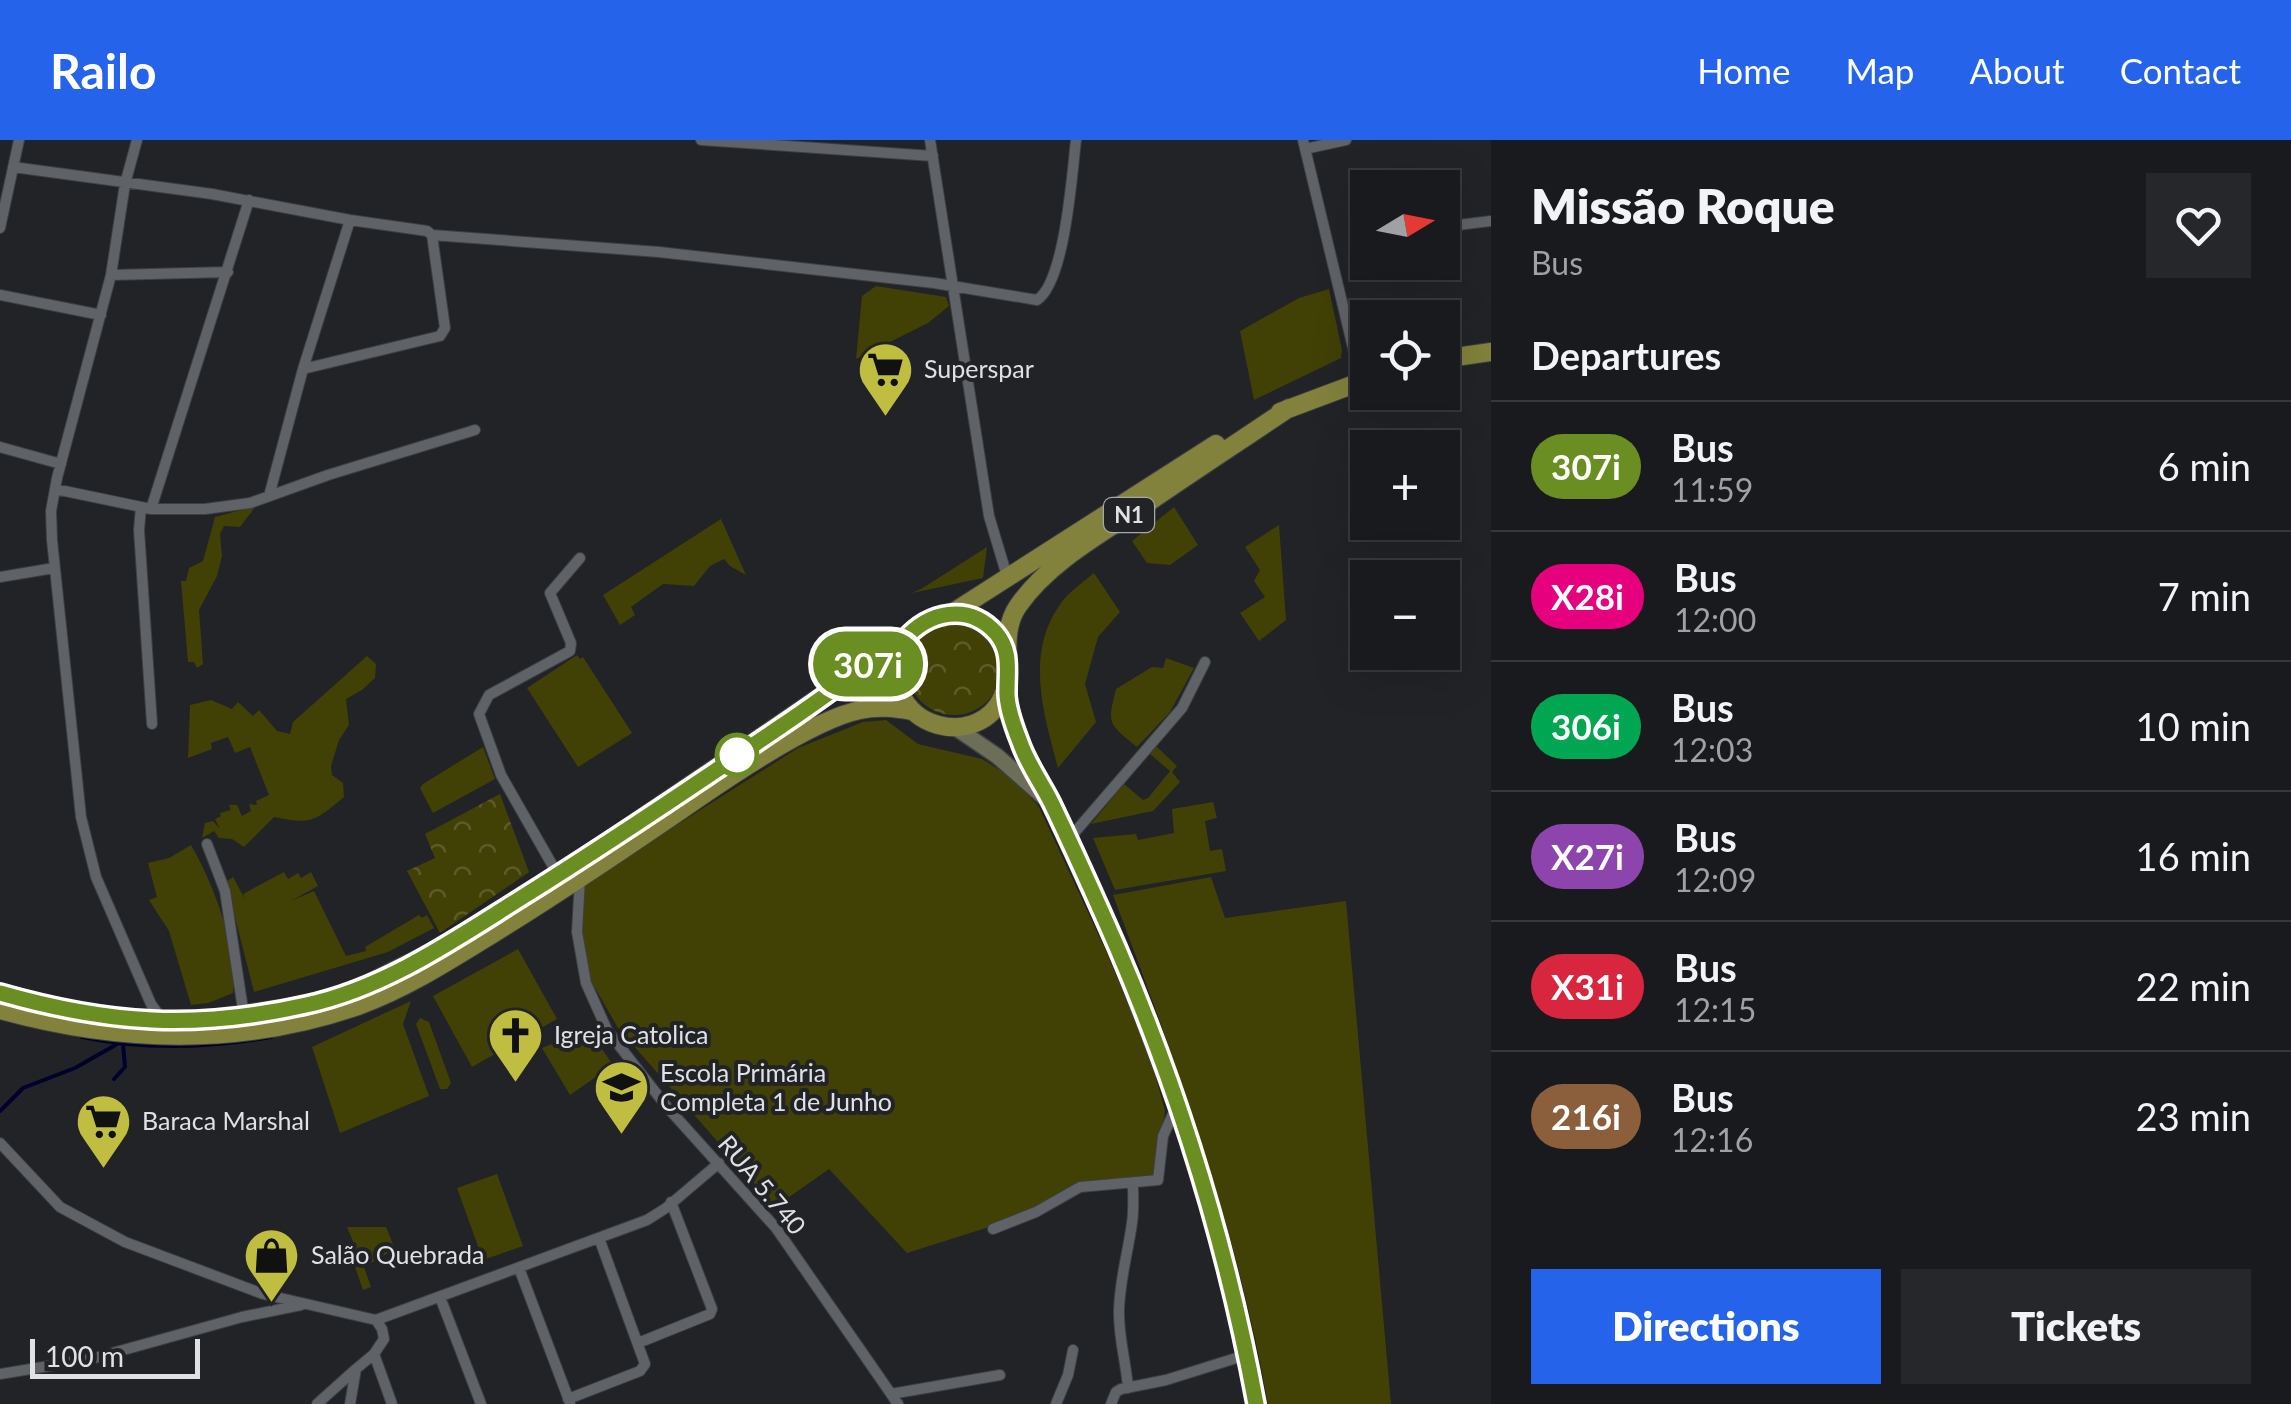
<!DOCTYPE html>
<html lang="en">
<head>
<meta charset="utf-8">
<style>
	body { margin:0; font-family:Lato,sans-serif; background:#26272a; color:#f1f3f6; height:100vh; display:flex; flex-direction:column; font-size:38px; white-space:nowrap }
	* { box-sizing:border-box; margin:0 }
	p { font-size:32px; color:#9fa1a4 }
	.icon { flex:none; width:55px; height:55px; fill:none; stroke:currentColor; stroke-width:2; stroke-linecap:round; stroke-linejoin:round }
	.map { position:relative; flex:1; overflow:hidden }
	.panel { display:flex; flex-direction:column; background:#191a1d; width:800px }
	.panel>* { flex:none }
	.badge { padding:0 20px; border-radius:32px; font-size:35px; line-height:65px }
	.needle { width:65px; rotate:80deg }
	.tools { position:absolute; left:1350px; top:30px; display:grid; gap:20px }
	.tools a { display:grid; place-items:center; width:110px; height:110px; border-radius:0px; background:#191a1d; box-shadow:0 10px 40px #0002,0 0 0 2px #37383b; font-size:50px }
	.scale { position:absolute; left:30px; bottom:25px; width:170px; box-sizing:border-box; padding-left:10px; border:5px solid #dfe1e3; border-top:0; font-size:28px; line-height:35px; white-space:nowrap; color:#dfe1e3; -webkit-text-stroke:8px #212327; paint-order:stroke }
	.map>.badge { position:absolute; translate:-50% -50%; box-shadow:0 0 0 5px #fff }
	h2 { padding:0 40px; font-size:38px; line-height:90px }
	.round { display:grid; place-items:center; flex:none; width:105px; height:105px; border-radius:0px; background:#26272a }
	.headline { display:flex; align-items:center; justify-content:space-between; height:170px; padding:0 40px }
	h1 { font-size:48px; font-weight:800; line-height:75px }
	.primary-button { display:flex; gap:20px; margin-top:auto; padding:20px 40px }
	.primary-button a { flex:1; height:115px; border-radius:0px; background:#2563eb; color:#fff; font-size:40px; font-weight:800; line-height:115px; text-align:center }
	.primary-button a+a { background:#26272a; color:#f1f3f6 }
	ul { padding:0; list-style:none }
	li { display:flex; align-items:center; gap:30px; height:130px; padding:0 40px; border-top:2px solid #37383b }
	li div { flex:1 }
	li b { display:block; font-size:38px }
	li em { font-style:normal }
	li .badge { min-width:110px; font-weight:700; text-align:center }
	header { display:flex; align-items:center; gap:60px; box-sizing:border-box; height:140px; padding:0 50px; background:#2563eb; color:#fff }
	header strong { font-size:48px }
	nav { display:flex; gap:55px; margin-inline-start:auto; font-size:35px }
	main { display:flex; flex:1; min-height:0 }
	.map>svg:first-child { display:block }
	.grass { fill:#414005 }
	.forest { fill:url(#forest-crowns) }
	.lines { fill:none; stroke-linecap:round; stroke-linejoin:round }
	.stream { stroke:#00022c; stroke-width:4 }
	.minor-casing { stroke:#3d3f43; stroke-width:12 }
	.secondary-casing { stroke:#3d3f43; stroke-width:18 }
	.primary-casing { stroke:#3d3f43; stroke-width:20 }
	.trunk-casing { stroke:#3d3f43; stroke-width:20 }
	.minor { stroke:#5f6266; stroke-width:10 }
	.secondary { stroke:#6c6e57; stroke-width:15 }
	.primary { stroke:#797a47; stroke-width:18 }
	.trunk { stroke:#82823d; stroke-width:18 }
	.line-casing { stroke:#fff; stroke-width:22 }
	.line { stroke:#6b8e23; stroke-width:15 }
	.stop-dot { fill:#fff; stroke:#6b8e23; stroke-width:5 }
	.labels { text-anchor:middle; stroke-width:8; stroke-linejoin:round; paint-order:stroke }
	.shield { fill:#212327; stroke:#a6a8ab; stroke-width:2.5 }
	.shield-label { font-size:22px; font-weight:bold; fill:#dfe1e3 }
	.poi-label { font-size:25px; fill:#dfe1e3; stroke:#212327; text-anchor:start }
	.street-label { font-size:25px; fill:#dfe1e3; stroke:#212327 }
</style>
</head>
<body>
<header>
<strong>Railo</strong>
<nav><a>Home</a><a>Map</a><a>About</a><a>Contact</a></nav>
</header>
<main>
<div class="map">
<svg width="1491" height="1264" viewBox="0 0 1491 1264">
	<defs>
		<pattern id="forest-crowns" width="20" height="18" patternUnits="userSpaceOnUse" patternTransform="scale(2.5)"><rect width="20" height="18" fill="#414005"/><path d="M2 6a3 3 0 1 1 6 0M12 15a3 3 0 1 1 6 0" fill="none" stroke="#5c5b29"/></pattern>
	</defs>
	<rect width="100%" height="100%" fill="#212327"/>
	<path class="grass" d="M876,146L946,157L949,166L928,183L856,219L862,156Z
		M1329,149L1342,210L1341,218L1254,260L1240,191L1299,158Z
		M256,366L240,387L224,386L220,394L222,416L217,436L199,470L203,524L197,528L194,522H188L181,441H186L189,428L203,421L215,377Z
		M1174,367L1198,405L1170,425L1147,423L1132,401Z
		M721,379L746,435L730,426L724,419L710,426L694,446L663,444L631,467L635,475L620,485L603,455Z
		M1279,385L1286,480L1259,501L1240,473L1265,457L1254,441L1260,430L1245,407Z
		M987,407L983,438L912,453L921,449Z
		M1094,433L1120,472L1098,497L1085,544L1096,582L1058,628C1044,575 1025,515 1059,466C1067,453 1082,443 1094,433Z
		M577,515L580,519L583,517L632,593L578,627L527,548Z
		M367,516L376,524L375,538L362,550L346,559L349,585L339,600L331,626L332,635L343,643L344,657C315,681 312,685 274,677L244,707L232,699L219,698L214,691L202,698L205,683L213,681L220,689L215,679L221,676L220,673L231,670L229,665H237L242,676L251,671L249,664L257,665L256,661L269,655L250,607L235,613L228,597L211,603L212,609L188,618L190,565L211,560L232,569L238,562L253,576L259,570L277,591L290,594L293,582Z
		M1166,518L1194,528L1170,572L1137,607C1108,583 1107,585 1116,549L1152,527L1163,528Z
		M886,580L918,604L982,619L1014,639L1039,667L1106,811L1149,912L1165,971L1156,1035L1104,1041L1008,1081L907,1113L829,1029L775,1067L618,888L591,841L581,791L584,744L798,608L863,582Z
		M1156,606L1177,626L1172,632L1180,642L1153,671L1091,684L1124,644L1143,660L1148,658L1170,631L1150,614Z
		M483,607L495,639L433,673L420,648L423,644Z
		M1213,662L1217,678L1205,681L1210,711L1222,709L1226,731L1115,750L1093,698L1136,694L1138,700L1174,693L1172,669Z
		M191,705C213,742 239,811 233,853L208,863L191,865L169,791L149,760L157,757L148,723L169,718Z
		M284,732L288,739L298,733L301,738L311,732L318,746L291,761L314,751L346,816L366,811L365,807L419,775L422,778L427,775L434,788L388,812L254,852L226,742L233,737L246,761L243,754Z
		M1211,737L1225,778L1346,761L1391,1264H1268C1237,1088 1176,922 1113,755Z
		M518,809L557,879L472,927L433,856Z
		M411,861L403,884L429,956L340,993L312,907Z
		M420,878L429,882L451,943L447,949H440L416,884Z
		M588,889L613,925L570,955L542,908Z
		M497,1034L523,1106L483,1120L457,1048Z
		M347,1087H386L395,1109L364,1127L371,1147L363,1150L348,1107L354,1104Z"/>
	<path class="forest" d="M907 528a47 47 0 1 1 94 0a47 47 0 1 1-94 0Z
		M500,654L529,732L440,793L407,731L435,718L425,694Z"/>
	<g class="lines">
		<path class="stream" d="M82,897C144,910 209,908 271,897
			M114,939L125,927L123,904
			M0,971L23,948L75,928L119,903"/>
		<defs>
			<path id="minor" d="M137,0L125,44L111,135L57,338L51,371L52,400L81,677L96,737L151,864L164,882
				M701,0L933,16
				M930,0L989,376L1007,436
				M1303,0L1361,241
				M1305,9L1346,0
				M13,27L212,54L350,80L427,91L432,95L445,188L440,196L303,229
				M1442,87L1491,81
				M0,88L19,0
				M432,95L659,112L934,143L1037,160C1065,142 1072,34 1076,0
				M111,135L228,132
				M0,155L101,175
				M0,307L61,324
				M55,349L151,369H205L250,363L328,335L475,290
				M269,356L303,229L350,80
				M141,367L139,390L152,584
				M151,369L249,60
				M0,437L54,428
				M1069,699L1182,568L1205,522
				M207,704L225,751L244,876
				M558,735L501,635L479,574L489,555L570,511L571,503L550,453L580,418
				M580,739L577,792L586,843L607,890L667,967L776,1088L898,1264
				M0,1003L60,1067L125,1102L263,1154L376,1180L382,1189L384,1199L374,1214L356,1229L350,1264
				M993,1089L1036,1072L1080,1047L1158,1040L1163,996L1176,967
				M519,1128L570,1263
				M440,1157L481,1264
				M376,1180L647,1080L666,1068L719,1023
				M638,1203L710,1174L712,1169L671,1062
				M374,1214L392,1264
				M0,1234L91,1219L242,1177L301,1165
				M1128,1248C1126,1221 1118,1196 1119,1169C1120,1139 1128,1112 1132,1083C1134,1070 1133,1056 1133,1043
				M891,1254L1000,1235
				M568,1259L640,1231L645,1224L599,1098
				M317,1264L356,1229
				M1056,1264L1068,1235L1073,1210
				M1111,1264L1116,1252L1121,1249L1166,1240L1246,1215"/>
			<path id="secondary" d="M956,588L997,616L1047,660"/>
			<path id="primary" d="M1006,553L1020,604L1052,664
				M1059,682L1116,806L1186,989L1220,1098L1256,1264"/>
			<path id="trunk" d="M1442,219L1491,212
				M1280,272L1368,239
				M952,473L1216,304
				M1006,512C967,436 872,488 901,554C915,585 956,597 985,578C1026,549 993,502 1018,466C1048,423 1100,394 1143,366C1191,333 1240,301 1289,268
				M0,853L104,878L181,883L307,865L355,850L440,808L558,735L904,500
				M0,870C119,903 239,907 358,866C405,849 449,821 491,795C562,751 632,704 700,657C738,631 816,579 860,570C878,566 894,568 912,571"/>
		</defs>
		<use href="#minor" class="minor-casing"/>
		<use href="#secondary" class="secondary-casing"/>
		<use href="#primary" class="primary-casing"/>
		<use href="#trunk" class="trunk-casing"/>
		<use href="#minor" class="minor"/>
		<use href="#secondary" class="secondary"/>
		<use href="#primary" class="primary"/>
		<use href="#trunk" class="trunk"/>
	</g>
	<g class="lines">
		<defs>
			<path id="line" d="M0,853C108,884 195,890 306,865C385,848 454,800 521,758C609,703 695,645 780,587C822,559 862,528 904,500C928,472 968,462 996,493C1011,511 1007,529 1007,550C1006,566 1014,587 1020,602C1027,623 1041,642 1051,662C1074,710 1096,759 1117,807C1180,954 1227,1107 1256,1264"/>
		</defs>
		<use href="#line" class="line-casing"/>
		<use href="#line" class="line"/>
	</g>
	<defs>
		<symbol id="supermarket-pin" viewBox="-11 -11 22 30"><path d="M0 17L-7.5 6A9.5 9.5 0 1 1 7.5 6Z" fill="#bfbe41" stroke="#212327"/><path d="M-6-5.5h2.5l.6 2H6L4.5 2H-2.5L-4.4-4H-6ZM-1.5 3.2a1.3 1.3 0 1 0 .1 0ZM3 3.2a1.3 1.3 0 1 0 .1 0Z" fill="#111"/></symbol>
		<symbol id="church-pin" viewBox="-11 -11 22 30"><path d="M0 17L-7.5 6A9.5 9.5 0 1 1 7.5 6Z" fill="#bfbe41" stroke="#212327"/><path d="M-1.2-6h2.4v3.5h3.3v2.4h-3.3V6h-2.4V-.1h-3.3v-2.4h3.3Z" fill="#111"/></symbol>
		<symbol id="school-pin" viewBox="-11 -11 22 30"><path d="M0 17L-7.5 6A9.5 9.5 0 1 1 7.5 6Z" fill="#bfbe41" stroke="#212327"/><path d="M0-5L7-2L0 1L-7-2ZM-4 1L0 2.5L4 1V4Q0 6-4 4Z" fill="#111"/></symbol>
		<symbol id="shop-pin" viewBox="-11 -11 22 30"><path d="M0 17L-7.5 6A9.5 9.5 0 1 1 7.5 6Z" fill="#bfbe41" stroke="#212327"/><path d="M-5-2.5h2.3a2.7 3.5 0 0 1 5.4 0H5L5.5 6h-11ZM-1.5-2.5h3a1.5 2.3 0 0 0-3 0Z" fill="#111"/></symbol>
	</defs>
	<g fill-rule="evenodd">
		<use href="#supermarket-pin" x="854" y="198" width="63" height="86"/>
		<use href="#church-pin" x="484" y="864" width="63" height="86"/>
		<use href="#school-pin" x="590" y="916" width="63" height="86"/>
		<use href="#supermarket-pin" x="72" y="950" width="63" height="86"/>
		<use href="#shop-pin" x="240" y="1084" width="63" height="86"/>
	</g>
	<circle class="stop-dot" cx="737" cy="615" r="20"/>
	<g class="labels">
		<rect class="shield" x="1104" y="358" width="50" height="34" rx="8"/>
		<g class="shield-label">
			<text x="1129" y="383">N1</text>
		</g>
		<g class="poi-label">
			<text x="924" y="238">Superspar</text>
			<text x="554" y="904">Igreja Catolica</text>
			<text x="660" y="942">Escola Primária<tspan x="660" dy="29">Completa 1 de Junho</tspan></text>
			<text x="142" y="990">Baraca Marshal</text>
			<text x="311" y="1124">Salão Quebrada</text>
		</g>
		<g class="street-label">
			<text transform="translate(762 1045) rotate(50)" y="9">RUA 5.740</text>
		</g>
	</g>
</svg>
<div class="tools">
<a><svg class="needle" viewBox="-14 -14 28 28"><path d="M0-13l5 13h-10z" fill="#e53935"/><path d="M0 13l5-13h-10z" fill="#9fa1a4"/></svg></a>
<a><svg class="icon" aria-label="locate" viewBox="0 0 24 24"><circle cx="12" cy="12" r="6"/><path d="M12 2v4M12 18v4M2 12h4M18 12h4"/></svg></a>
<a>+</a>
<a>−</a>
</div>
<div class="scale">100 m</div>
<b class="badge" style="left:868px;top:524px;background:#6b8e23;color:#fff">307i</b>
</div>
<section class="panel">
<div class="headline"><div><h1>Missão Roque</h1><p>Bus</p></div><a class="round"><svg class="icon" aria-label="heart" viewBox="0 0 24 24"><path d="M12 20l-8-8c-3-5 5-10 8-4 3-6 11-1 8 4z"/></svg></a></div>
<h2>Departures</h2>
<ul>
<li><span class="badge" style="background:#6b8e23;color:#fff">307i</span><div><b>Bus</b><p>11:59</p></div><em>6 min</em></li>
<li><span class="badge" style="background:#e6007e;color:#fff">X28i</span><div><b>Bus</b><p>12:00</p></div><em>7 min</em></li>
<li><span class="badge" style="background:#00a651;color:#fff">306i</span><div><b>Bus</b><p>12:03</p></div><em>10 min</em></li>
<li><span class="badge" style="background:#8e44ad;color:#fff">X27i</span><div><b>Bus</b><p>12:09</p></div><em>16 min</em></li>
<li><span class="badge" style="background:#d7263d;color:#fff">X31i</span><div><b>Bus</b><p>12:15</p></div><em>22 min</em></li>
<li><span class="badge" style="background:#8b5e3c;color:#fff">216i</span><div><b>Bus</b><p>12:16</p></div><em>23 min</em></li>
</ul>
<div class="primary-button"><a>Directions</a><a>Tickets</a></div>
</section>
</main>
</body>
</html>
